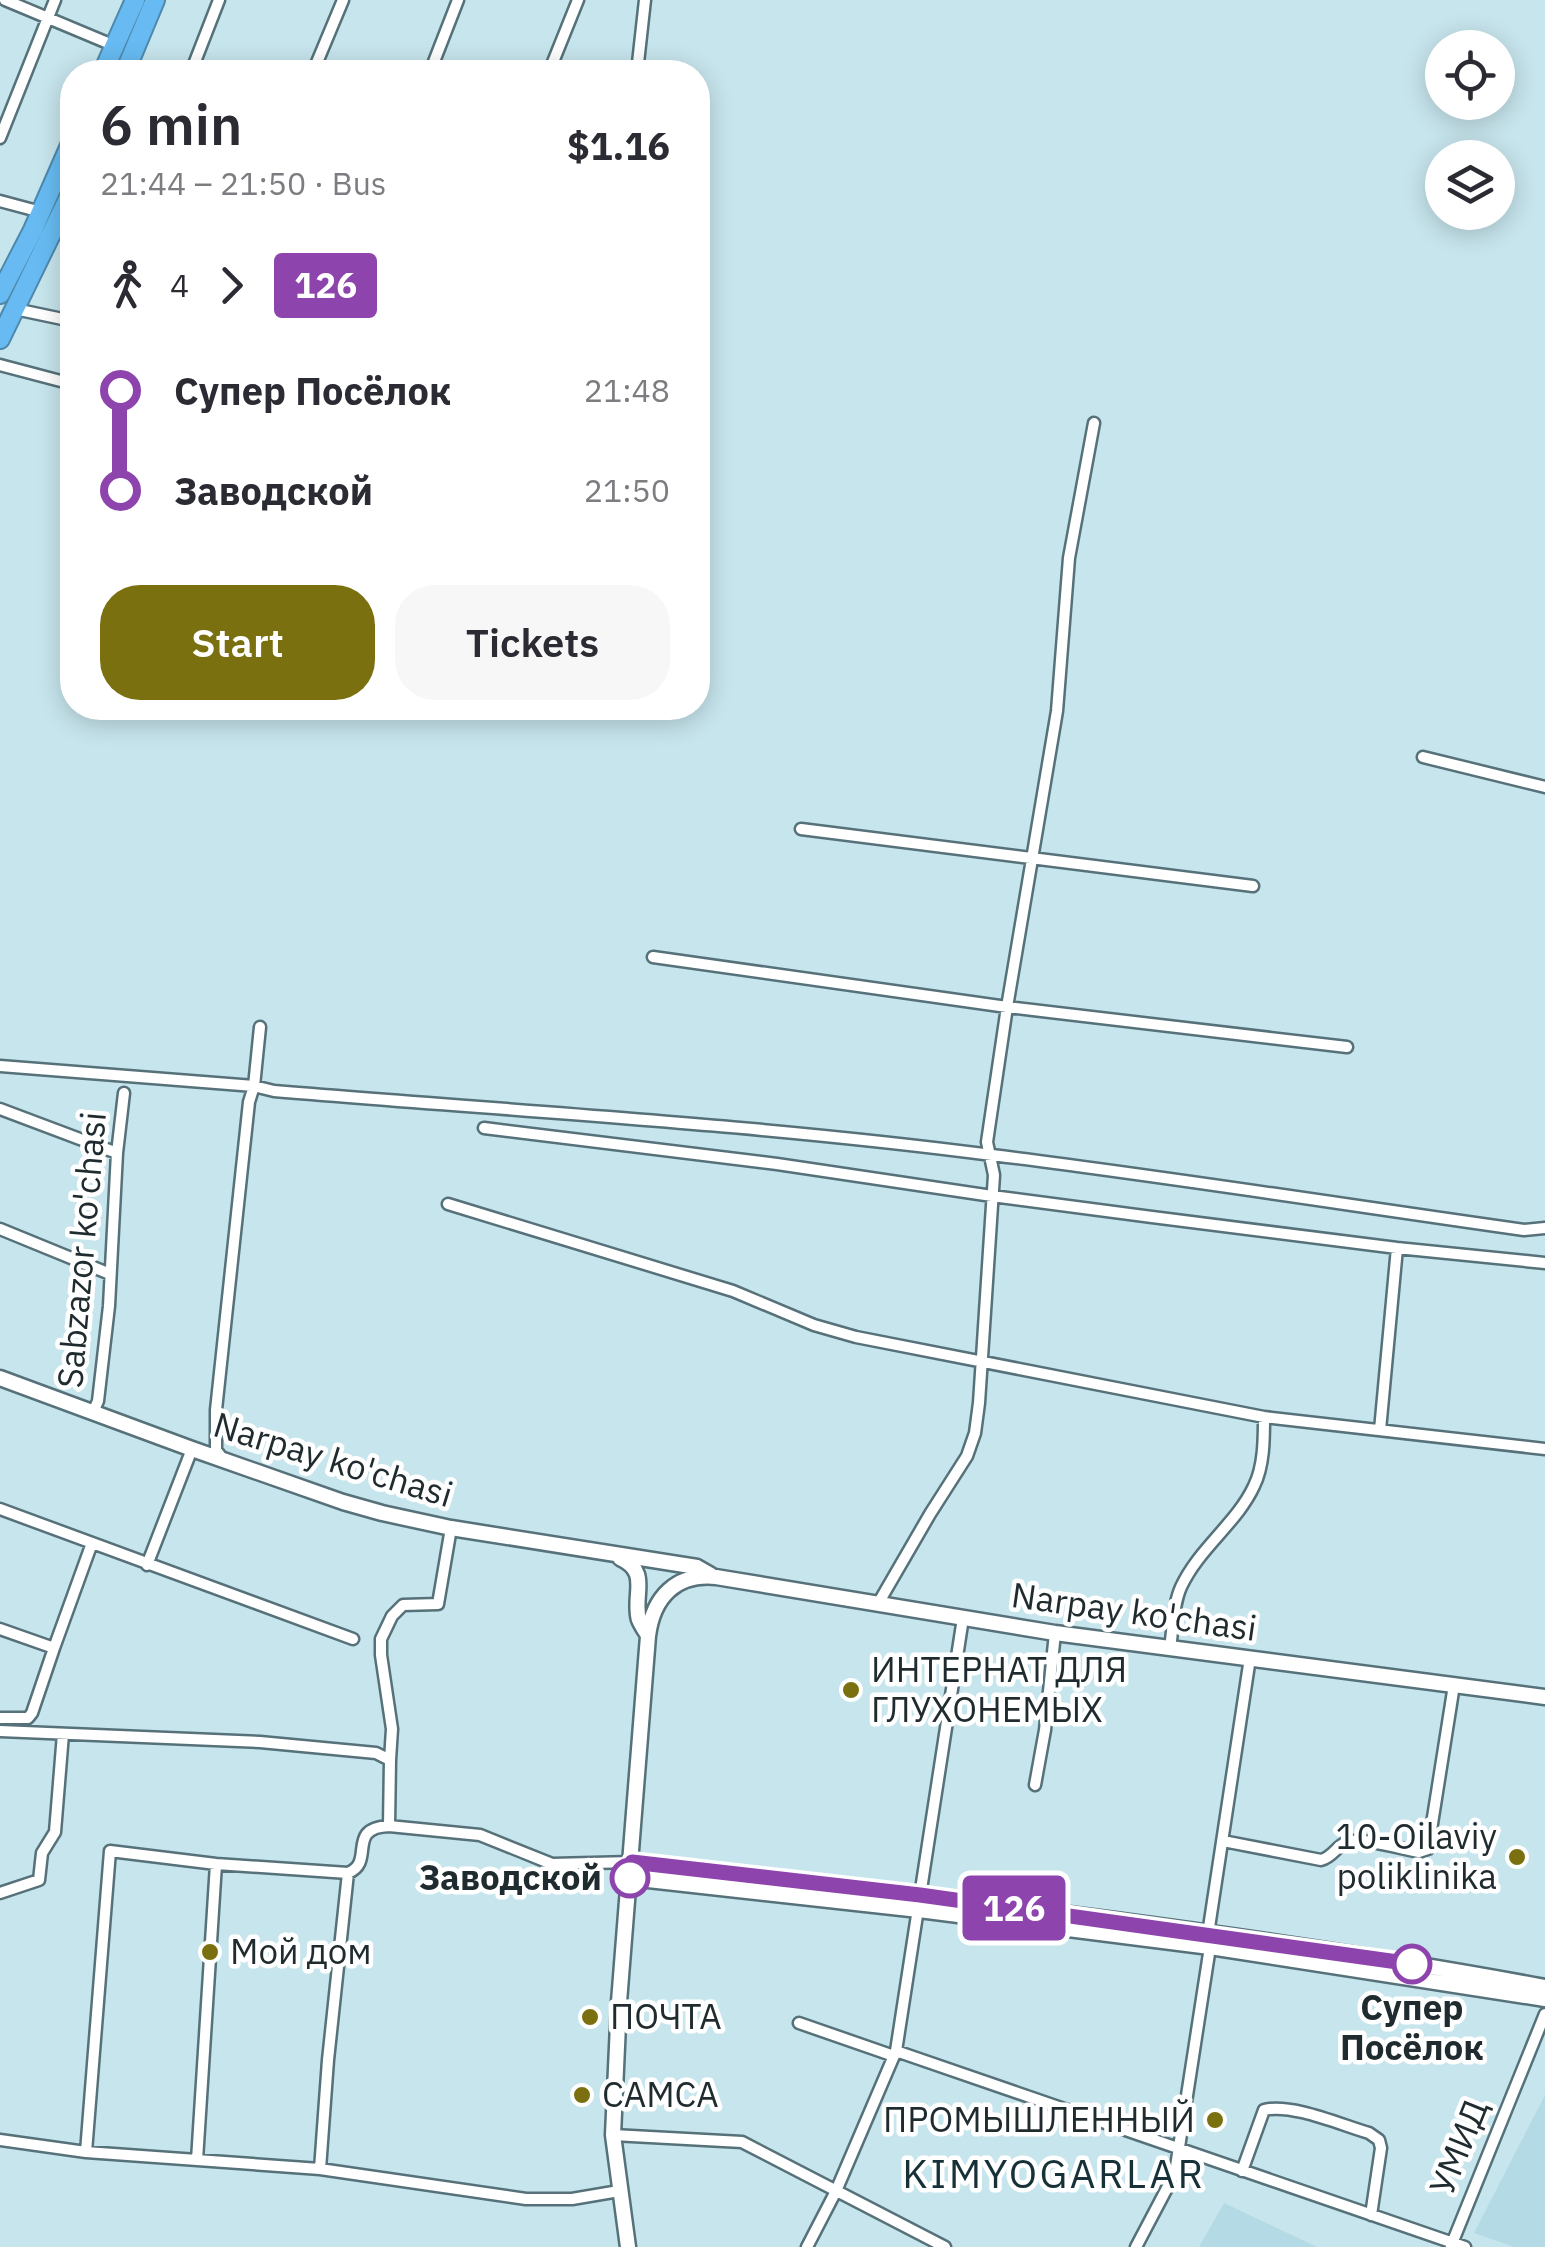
<!DOCTYPE html>
<html lang="en">
<head>
<meta charset="utf-8">
<style>
	body { margin:0; font-family:"IBM Plex Sans",sans-serif; background:#f7f7f7; color:#2b2b33; height:100vh; display:flex; flex-direction:column; font-size:38px; white-space:nowrap }
	* { box-sizing:border-box; margin:0 }
	p { font-size:32px; color:#7c7c81 }
	.icon { flex:none; width:55px; height:55px; fill:none; stroke:currentColor; stroke-width:2; stroke-linecap:round; stroke-linejoin:round }
	.map { position:relative; flex:1; overflow:hidden }
	.panel { position:absolute; left:60px; top:60px; width:650px; height:660px; display:flex; flex-direction:column; background:#fff; border-radius:40px; box-shadow:0 5px 25px #0003 }
	.panel>* { flex:none }
	.badge { padding:0 20px; border-radius:8px; font-size:35px; line-height:65px }
	.tools { position:absolute; left:1425px; top:30px; display:grid; gap:20px }
	.tools a { display:grid; place-items:center; width:90px; height:90px; border-radius:50%; background:#fff; box-shadow:0 5px 25px #0003; font-size:50px }
	.map>.badge { position:absolute; translate:-50% -50%; box-shadow:0 0 0 5px #fff }
	.legs { display:flex; align-items:center; gap:15px; height:110px; padding:0 40px; font-size:32px }
	.legs p { margin-inline-start:auto }
	.summary { display:flex; align-items:center; justify-content:space-between; height:170px; padding:0 40px }
	h1 { font-size:55px; font-weight:600; line-height:75px }
	.primary-button { display:flex; gap:20px; margin-top:auto; padding:20px 40px }
	.primary-button a { flex:1; height:115px; border-radius:40px; background:#7a700f; color:#fff; font-size:40px; font-weight:600; line-height:115px; text-align:center }
	.primary-button a+a { background:#f7f7f7; color:#2b2b33 }
	ul { padding:0 40px; list-style:none }
	li { display:flex; align-items:center; gap:35px; height:100px; font-size:38px }
	li i { display:grid; place-items:center; width:15px; height:100%; margin:0 12px; background:currentColor }
	li i::after { content:''; width:25px; height:25px; margin:-12px; border:8px solid; border-radius:50%; background:#fff }
	li p { margin-inline-start:auto }
	li:first-child i { background:linear-gradient(#0000 50%,currentColor 0) }
	li:last-child i { background:linear-gradient(currentColor 50%,#0000 0) }
	.map>svg:first-child { display:block }
	.built { fill:#b3dae5 }
	.lines { fill:none; stroke-linecap:round; stroke-linejoin:round }
	.street-casing { stroke:#567179; stroke-width:15 }
	.secondary-casing { stroke:#567179; stroke-width:19 }
	.highway-casing { stroke:#4e89ad; stroke-width:22 }
	.street { stroke:#fff; stroke-width:10 }
	.secondary { stroke:#fff; stroke-width:14 }
	.highway { stroke:#67bbf2; stroke-width:18 }
	.line-1-casing { stroke:#fff; stroke-width:22 }
	.line-1 { stroke:#8e44ad; stroke-width:15 }
	.poi-dot { fill:#7a700f; stroke:#fff; stroke-width:4 }
	.stop-1-dot { fill:#fff; stroke:#8e44ad; stroke-width:5 }
	.labels { text-anchor:middle; stroke-width:9; stroke-linejoin:round; paint-order:stroke }
	.street-label { font-size:35px; fill:#1f2b2e; stroke:#fff }
	.poi-label { font-size:35px; fill:#1f2b2e; stroke:#fff; text-anchor:start }
	.stop-label { font-size:35px; font-weight:bold; fill:#1f2b2e; stroke:#fff; text-anchor:end }
	.quarter-label { font-size:40px; letter-spacing:2.5px; fill:#173138; stroke:#fff }
</style>
</head>
<body>
<div class="map">
<svg width="1545" height="2247" viewBox="0 0 1545 2247">
	<rect width="100%" height="100%" fill="#c7e5ed"/>
	<path class="built" d="M1545,2095V2247H1514L1474,2233Z
		M1224,2203L1317,2247H1199Z"/>
	<g class="lines">
		<defs>
			<path id="street" d="M5,0L115,46
				M191,72L219,0
				M313,72L343,0
				M430,72L458,0
				M549,72L578,0
				M637,72L645,0
				M0,138L55,0
				M0,201L41,212
				M15,309L72,321
				M0,365L72,384
				M1423,757L1545,787
				M801,829L1253,886
				M653,957L1007,1007L1347,1047
				M0,1066L254,1086L274,1091C513,1111 753,1124 992,1155C1169,1177 1347,1205 1524,1230L1545,1228
				M0,1109L117,1153
				M484,1128L777,1164L992,1196L1152,1217L1397,1248L1545,1263
				M448,1204L733,1291L814,1325L856,1337L1264,1417L1545,1449
				M0,1229L110,1274
				M93,1412L98,1401L109,1306L117,1153L124,1093
				M1380,1430L1397,1248
				M222,1458L216,1450V1410L249,1102L254,1086L260,1027
				M0,1509L353,1639
				M147,1565L192,1449
				M879,1602L930,1514L967,1456L975,1433L979,1403L994,1175L987,1142L1007,1007L1057,711L1069,558L1094,423
				M0,1629L54,1648L92,1543
				M1170,1648C1173,1628 1173,1605 1181,1587C1199,1548 1237,1523 1254,1486C1264,1466 1264,1439 1264,1417
				M0,1718H28L32,1713L54,1648
				M0,1731L260,1742L376,1753L390,1760L389,1826
				M390,1760L392,1729L381,1655V1639L392,1616L403,1605L438,1604L451,1528
				M1035,1785L1045,1730L1055,1633
				M1223,1841L1321,1860C1333,1857 1336,1846 1347,1842C1362,1837 1402,1849 1419,1852L1428,1849L1454,1685
				M348,1873L328,2060L320,2169L526,2199H572L619,2191
				M0,1893L39,1880L42,1853L55,1832L63,1734
				M799,2023L894,2056
				M896,2051L1465,2247
				M613,2135L742,2142L945,2247
				M0,2140L86,2152L110,1851L216,1864L348,1873C376,1862 345,1828 389,1826L480,1835L552,1864L632,1862
				M86,2152L320,2169
				M197,2160L216,1864
				M1242,2171L1264,2110C1292,2103 1341,2125 1369,2133L1379,2140L1381,2148L1371,2215
				M1451,2246L1545,2014
				M807,2247L836,2191L896,2051L963,1618
				M1136,2247L1175,2173L1210,1947L1208,1934L1250,1658"/>
			<path id="secondary" d="M0,1378L192,1449L343,1502L382,1513L451,1528L697,1567L711,1575
				M620,1558C651,1572 632,1595 639,1620C639,1621 647,1634 648,1635
				M632,1862C937,1897 1243,1931 1545,1987
				M630,1878L919,1910L1210,1947L1545,1999
				M628,2247L613,2135L619,2002L648,1636C653,1597 676,1573 716,1577L1055,1633L1545,1697"/>
			<path id="highway" d="M103,72L135,0
				M125,72L155,0
				M0,294L33,230L72,141
				M0,339L72,191"/>
		</defs>
		<use href="#street" class="street-casing"/>
		<use href="#secondary" class="secondary-casing"/>
		<use href="#highway" class="highway-casing"/>
		<use href="#street" class="street"/>
		<use href="#secondary" class="secondary"/>
		<use href="#highway" class="highway"/>
	</g>
	<g class="lines">
		<defs>
			<path id="line-1" d="M630,1878L632,1862L920,1895L1412,1964"/>
		</defs>
		<use href="#line-1" class="line-1-casing"/>
		<use href="#line-1" class="line-1"/>
	</g>
	<g class="poi-dot">
		<circle cx="851" cy="1690" r="10"/>
		<circle cx="1517" cy="1857" r="10"/>
		<circle cx="210" cy="1952" r="10"/>
		<circle cx="590" cy="2017" r="10"/>
		<circle cx="582" cy="2095" r="10"/>
		<circle cx="1215" cy="2120" r="10"/>
	</g>
	<g class="stop-1-dot">
		<circle cx="630" cy="1878" r="18"/>
		<circle cx="1412" cy="1964" r="18"/>
	</g>
	<g class="labels">
		<g class="street-label">
			<text transform="translate(82 1250) rotate(-85)" y="12">Sabzazor ko'chasi</text>
			<text transform="translate(333 1460) rotate(17)" y="12">Narpay ko'chasi</text>
			<text transform="translate(1134 1612) rotate(8)" y="12">Narpay ko'chasi</text>
			<text transform="translate(1459 2147) rotate(-68)" y="12">УМИД</text>
		</g>
		<g class="poi-label">
			<text x="871" y="1682">ИНТЕРНАТ ДЛЯ<tspan x="871" dy="40">ГЛУХОНЕМЫХ</tspan></text>
			<text x="1497" y="1849" text-anchor="end">10-Oilaviy<tspan x="1497" dy="40">poliklinika</tspan></text>
			<text x="230" y="1964">Мой дом</text>
			<text x="610" y="2029">ПОЧТА</text>
			<text x="602" y="2107">САМСА</text>
			<text x="1195" y="2132" text-anchor="end">ПРОМЫШЛЕННЫЙ</text>
		</g>
		<g class="stop-label">
			<text x="602" y="1890">Заводской</text>
			<text x="1412" y="2020" text-anchor="middle">Супер<tspan x="1412" dy="40">Посёлок</tspan></text>
		</g>
		<g class="quarter-label">
			<text x="1054" y="2188">KIMYOGARLAR</text>
		</g>
	</g>
</svg>
<div class="tools">
<a><svg class="icon" aria-label="locate" viewBox="0 0 24 24"><circle cx="12" cy="12" r="6"/><path d="M12 2v4M12 18v4M2 12h4M18 12h4"/></svg></a>
<a><svg class="icon" aria-label="layers" viewBox="0 0 24 24"><path d="M12 4l9 5-9 5-9-5zM3 14l9 5 9-5"/></svg></a>
</div>
<b class="badge" style="left:1014px;top:1908px;background:#8e44ad;color:#fff">126</b>
<section class="panel">
<div class="summary"><div><h1>6 min</h1><p>21:44 – 21:50 · Bus</p></div><b>$1.16</b></div>
<div class="legs"><svg class="icon" aria-label="walk" viewBox="0 0 24 24"><circle cx="13" cy="4" r="2"/><path d="M13 8l-2 6 4 7M11 14l-3 7M7 12l3-4h3l4 4"/></svg>4<svg class="icon" aria-label="forward" viewBox="0 0 24 24"><path d="M9 5l7 7-7 7"/></svg><b class="badge" style="background:#8e44ad;color:#fff">126</b></div>
<ul>
<li><i style="color:#8e44ad"></i><b>Супер Посёлок</b><p>21:48</p></li>
<li><i style="color:#8e44ad"></i><b>Заводской</b><p>21:50</p></li>
</ul>
<div class="primary-button"><a>Start</a><a>Tickets</a></div>
</section>
</div>
</body>
</html>
